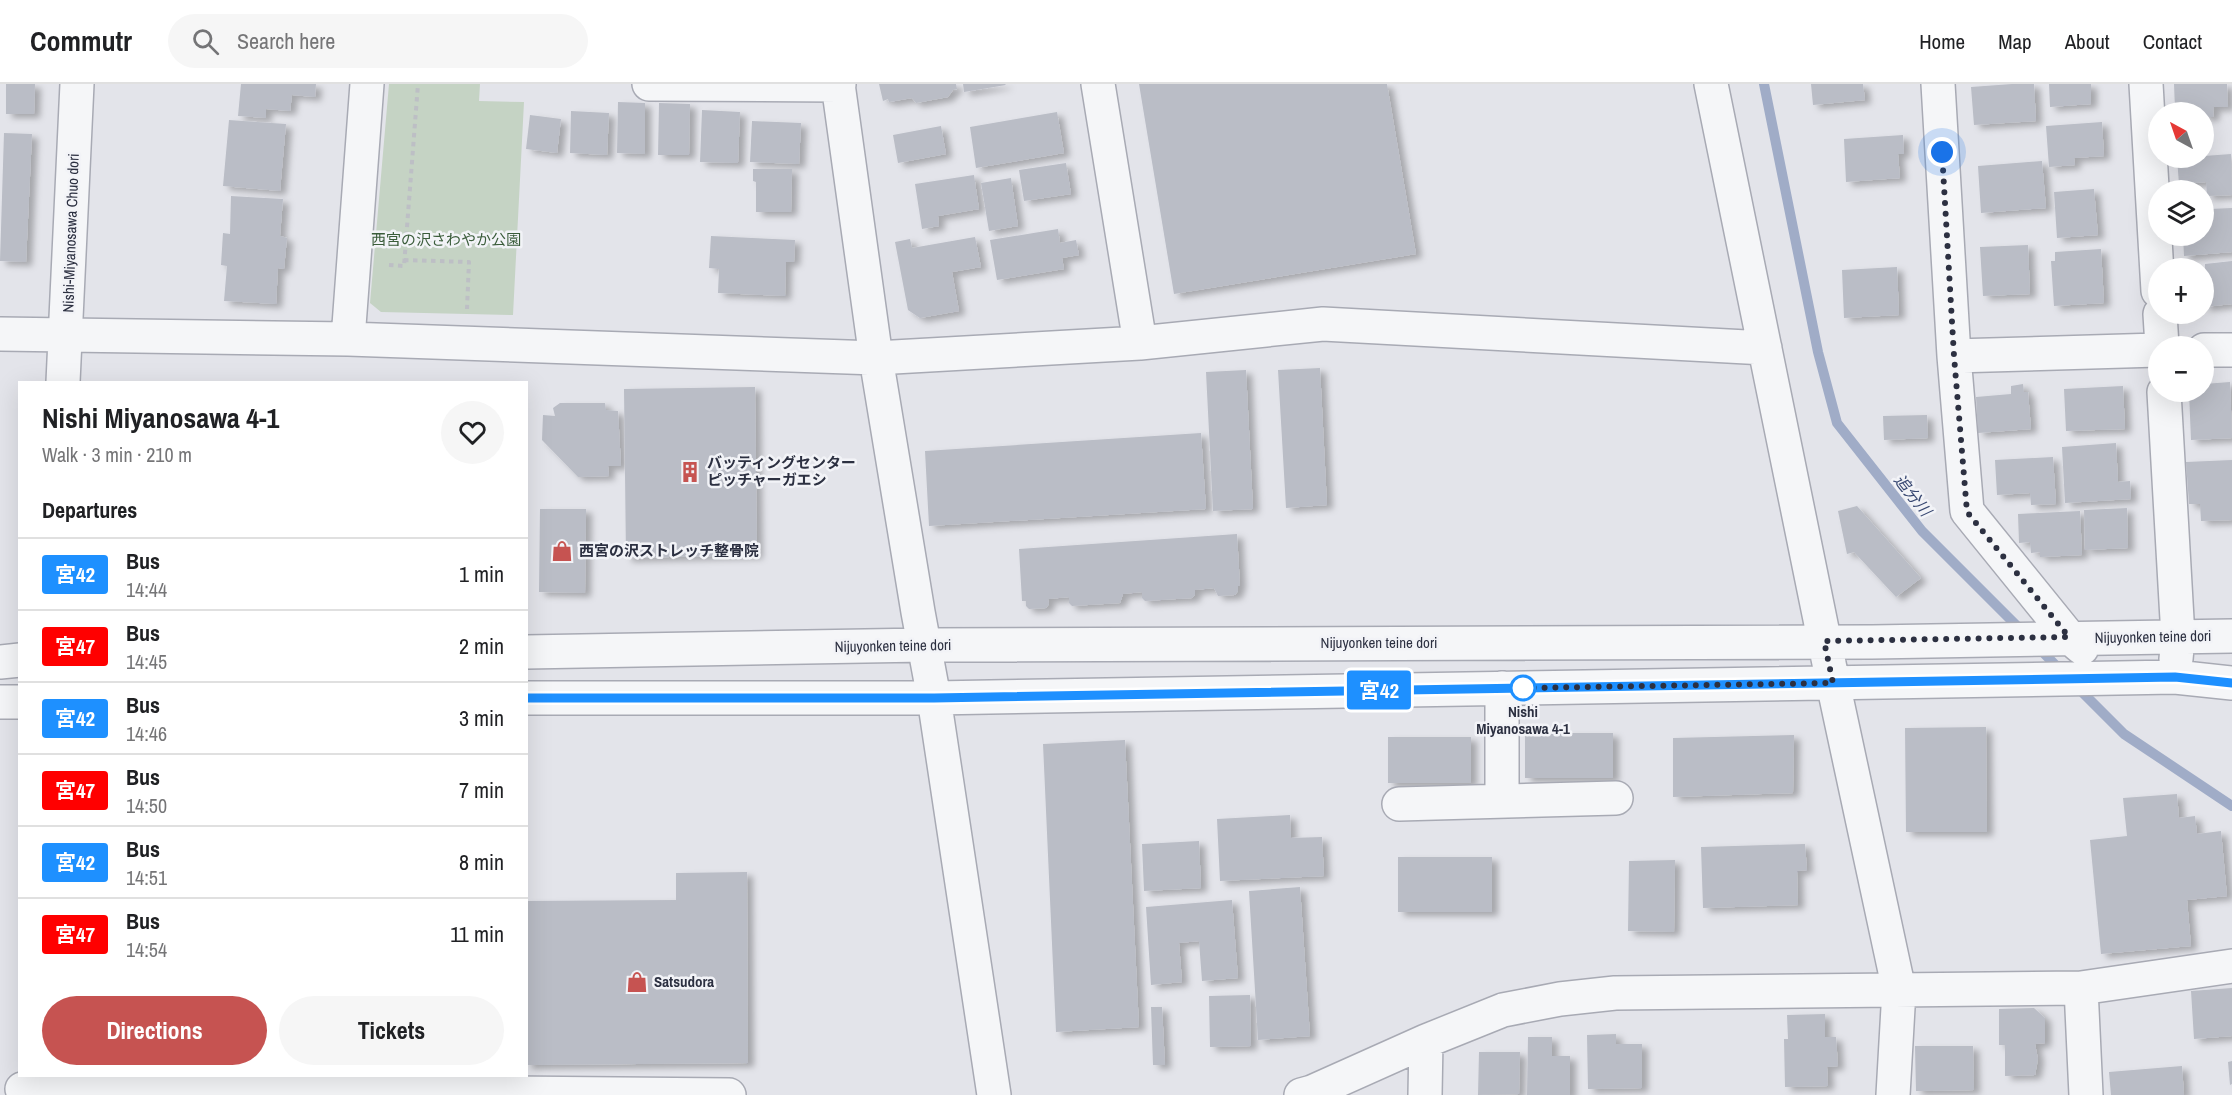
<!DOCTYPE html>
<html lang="en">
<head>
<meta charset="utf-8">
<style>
	body { margin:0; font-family:"Archivo Narrow","Noto Sans JP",sans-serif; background:#f6f6f6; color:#202124; height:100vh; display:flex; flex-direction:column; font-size:22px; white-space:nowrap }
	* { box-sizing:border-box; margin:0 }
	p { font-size:20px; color:#757577 }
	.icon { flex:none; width:33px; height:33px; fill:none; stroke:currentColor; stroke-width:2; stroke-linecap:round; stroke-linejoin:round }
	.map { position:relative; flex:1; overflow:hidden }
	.details { position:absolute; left:18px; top:297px; width:510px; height:696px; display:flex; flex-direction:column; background:#fff; border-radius:0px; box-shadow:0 6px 24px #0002 }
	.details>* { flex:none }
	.badge { padding:0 12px; border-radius:4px; font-size:21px; line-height:39px }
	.needle { width:39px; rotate:320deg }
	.fabs { position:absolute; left:2148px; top:18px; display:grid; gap:12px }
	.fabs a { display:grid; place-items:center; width:66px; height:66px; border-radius:50%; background:#fff; box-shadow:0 6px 24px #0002; font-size:30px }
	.you { position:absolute; width:30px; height:30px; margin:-15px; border:4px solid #fff; border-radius:50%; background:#1a73e8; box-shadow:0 0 0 9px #1a73e833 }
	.map>.badge { position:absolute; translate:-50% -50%; box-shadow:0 0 0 3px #fff }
	h2 { padding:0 24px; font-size:22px; line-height:54px }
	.round { display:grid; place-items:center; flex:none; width:63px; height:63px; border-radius:32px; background:#f6f6f6 }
	.summary { display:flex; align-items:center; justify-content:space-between; height:102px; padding:0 24px }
	h1 { font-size:28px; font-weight:700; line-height:45px }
	.primary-button { display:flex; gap:12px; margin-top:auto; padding:12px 24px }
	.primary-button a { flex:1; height:69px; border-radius:36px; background:#c65351; color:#fff; font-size:24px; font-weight:700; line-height:69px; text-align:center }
	.primary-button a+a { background:#f6f6f6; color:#202124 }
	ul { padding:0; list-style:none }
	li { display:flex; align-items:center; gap:18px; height:72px; padding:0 24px; border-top:2px solid #e0e0e0 }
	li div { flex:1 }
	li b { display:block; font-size:22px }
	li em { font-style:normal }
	li .badge { min-width:66px; font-weight:700; text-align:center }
	header { display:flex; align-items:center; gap:36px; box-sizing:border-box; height:84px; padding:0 30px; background:#fff; border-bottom:2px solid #e0e0e0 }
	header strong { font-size:28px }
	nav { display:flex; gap:33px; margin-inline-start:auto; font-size:21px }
	.search { width:420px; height:54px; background:#f6f6f6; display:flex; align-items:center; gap:15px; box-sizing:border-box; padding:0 21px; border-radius:33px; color:#757577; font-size:22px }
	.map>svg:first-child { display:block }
	.green { fill:#c5d3c4 }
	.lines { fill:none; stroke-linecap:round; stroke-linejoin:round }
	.stream { stroke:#a0acc7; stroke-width:10 }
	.building { fill:#babdc6; filter:url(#shadow) }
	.minor-casing { stroke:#a8aab4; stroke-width:36 }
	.path { stroke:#bdbfc5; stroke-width:4; stroke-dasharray:4.5 4.5; stroke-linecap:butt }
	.minor { stroke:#f5f6f8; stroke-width:33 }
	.line-casing { stroke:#fff; stroke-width:14 }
	.line { stroke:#1e90ff; stroke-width:9 }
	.walk { stroke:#2c3041; stroke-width:6; stroke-dasharray:0 10.8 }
	.stop-dot { fill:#fff; stroke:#1e90ff; stroke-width:3 }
	.labels { text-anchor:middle; stroke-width:5; stroke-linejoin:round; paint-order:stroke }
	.street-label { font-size:15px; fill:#2c3041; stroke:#f2f3f7 }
	.park-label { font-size:15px; fill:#3a5c3a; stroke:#f2f3f7 }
	.poi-label { font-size:15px; font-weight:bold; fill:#2c3041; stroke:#f2f3f7; text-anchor:start }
	.stop-label { font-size:15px; font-weight:bold; fill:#2c3041; stroke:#f2f3f7 }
	.water-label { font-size:16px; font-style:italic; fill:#384872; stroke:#f2f3f7 }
</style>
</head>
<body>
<header>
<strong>Commutr</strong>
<div class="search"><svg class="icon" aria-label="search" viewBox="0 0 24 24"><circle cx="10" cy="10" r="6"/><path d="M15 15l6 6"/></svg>Search here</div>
<nav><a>Home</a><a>Map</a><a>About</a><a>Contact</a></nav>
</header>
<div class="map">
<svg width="2232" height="1011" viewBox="0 0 2232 1011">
	<defs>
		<filter id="shadow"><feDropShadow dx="6" dy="4" stdDeviation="3" flood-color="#0004"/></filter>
	</defs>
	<rect width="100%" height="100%" fill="#e3e4ea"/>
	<path class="green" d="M389,0H480L479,17L524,18L513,231L381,228L370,219Z"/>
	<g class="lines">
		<path class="stream" d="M1764,0L1818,268L1837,339L1922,447L2023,548
			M2036,561L2063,589
			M2076,602L2124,650L2232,722"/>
	</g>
	<path class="building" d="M6,0H35L34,30H6Z
		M241,0H316L315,13L292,11L290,27L266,25V34L238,32Z
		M879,0H956L957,5L953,6L948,13L916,19L912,14L889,18L888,15L883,17Z
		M963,0H1005L1006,1L964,8Z
		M1139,0H1387L1416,170L1174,210Z
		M1811,0H1863L1865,16L1813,21Z
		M2012,0H2034L2036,37L1974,41L1971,3Z
		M2049,0H2091V20L2050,23Z
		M2174,0H2227L2228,23H2214L2213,33H2204V28H2190V24L2175,25Z
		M618,18L645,19V70L617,69Z
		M659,19L690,20L689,71H658Z
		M702,26L740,28L738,79L700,78Z
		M571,27L609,29L607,71L570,69Z
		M1057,28L1064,69L976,84L970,43Z
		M530,31L561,35L557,69L526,65Z
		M229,36L286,40L280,107L223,102Z
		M752,37L801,39L799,80L750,78Z
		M2102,38L2104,72L2074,74L2075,81L2049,83L2046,42Z
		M941,42L946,70L898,79L893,51Z
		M4,49L32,50L26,178L0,177Z
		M1903,51L1904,70H1898L1900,94L1846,98L1844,55Z
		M2231,70L2232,111L2207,112L2206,98L2179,100L2177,74H2204V72Z
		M2042,77L2046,124L1981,129L1978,82Z
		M1066,79L1071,110L1024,117L1019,86Z
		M753,85H792L791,128H756V98L753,97Z
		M974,91L979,125L938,132L939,142L922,145L915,100Z
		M1011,94L1018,142L989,147L981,99Z
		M2094,105L2098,151L2057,154L2054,108Z
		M231,112L283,115L280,152L287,154L284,185L278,184L276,220L224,217L227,182L221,181L223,149L230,150Z
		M2232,124V168L2184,172L2183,152H2204V136H2211L2210,125Z
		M1058,145L1060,159L1076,156L1079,171L1062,174L1064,185L997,196L990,156Z
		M711,152L795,156L794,178H786L785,212L718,209L719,185L709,184Z
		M975,153L981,183L952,188L959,227L920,234L908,226L895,158L910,155L912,164Z
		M2028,161L2030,210L1983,212L1980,163Z
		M2101,165L2104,219L2054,222L2051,177H2055V168Z
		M2232,177V220L2204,223L2205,180Z
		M1897,183L1899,231L1844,234L1842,186Z
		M1320,284L1327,421L1286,424L1278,286Z
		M1246,286L1253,425L1213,427L1206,288Z
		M2230,298L2232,354L2191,356L2189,308H2204V300Z
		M2023,300L2024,308H2028L2031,345L1978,349L1976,313L2011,310V302Z
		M2123,302L2125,345L2066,347L2064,305Z
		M755,303L757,471L626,474L624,305Z
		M560,319H605L606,326L618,327L621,382H608L609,392L578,393L542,356L543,331L555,332L553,324Z
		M1927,331L1928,354L1884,356L1883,332Z
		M1201,349L1206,425L929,442L925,367Z
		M2116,359L2118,398L2130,397L2131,415L2065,419L2062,363Z
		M2053,373L2056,420L2031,421L2030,409L1997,411L1995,376Z
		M2232,376V436L2201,437L2200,420H2189L2186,378Z
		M1857,422L1921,494L1896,513L1854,468L1847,470L1838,427Z
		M2127,424L2128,464L2085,466L2084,426Z
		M540,425H586L585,509L539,508Z
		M2080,427L2082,471L2040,473V468L2031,469L2030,458L2019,459L2018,430Z
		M1237,450L1240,502H1238V507L1235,511L1218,512L1214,504L1195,506V511L1192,514L1145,517L1142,514V508L1123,510L1120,519L1072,522L1069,519V513L1048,515L1049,520L1046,524L1029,525L1026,522V517H1022L1019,465Z
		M1986,643L1987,748H1906L1905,644Z
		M1525,649H1613V694H1525Z
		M1794,651L1793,709L1673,713V654Z
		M1388,653H1471V699H1388Z
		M1125,656L1139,943L1056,948L1043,660Z
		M2177,710L2179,734L2195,732L2197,750L2221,747L2227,812L2187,816L2191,862L2101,870L2090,756L2127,752L2123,714Z
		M1290,731L1291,754L1322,753L1324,792L1220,797L1217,735Z
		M1199,757L1201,804L1144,807L1142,760Z
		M1805,760L1807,786L1797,787L1798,821L1703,824L1701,763Z
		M1398,773H1492V828H1398Z
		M1675,776L1674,848L1628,847L1629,777Z
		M747,788L748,979L526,981V817L676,816V789Z
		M1300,803L1310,952L1258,956L1249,807Z
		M1232,816L1238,894L1202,897L1199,857L1179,859L1182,898L1151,901L1146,823Z
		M2232,904V952L2194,955L2191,907Z
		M1250,911L1251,962L1210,963L1209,912Z
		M1151,923H1162L1165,981H1153Z
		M2034,924L2045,934V959L2035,960L2038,975L2035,991L2005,992V961H1999V925Z
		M1825,930V953H1836L1838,982L1827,983L1828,1002L1785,1003L1784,955H1788L1787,931Z
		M1616,950V960H1642V1004L1588,1005L1587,951Z
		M1528,953H1552V972H1570V1011H1527Z
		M1915,962H1973L1974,1006L1916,1007Z
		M1479,968H1520L1519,1010L1478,1011Z
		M2232,977V1000L2230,1001L2228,978Z
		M2182,982L2184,1011H2111L2109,988Z"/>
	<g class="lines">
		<defs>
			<path id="minor" d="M649,0L839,1
				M838,0L876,274L918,528L934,614L994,1011
				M1098,0L1140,259
				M1711,0L1833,599L1899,906L1893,1011
				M1938,0L1954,272L1967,427L2069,553L2082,564
				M2146,0L2158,207
				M2160,230L2162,262
				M0,250L348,255L876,274L1140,259L1323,240L1765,264
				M348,255L367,0
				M2204,266H2232
				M1954,272L2158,266
				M63,298L77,0
				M2164,308L2178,553L2176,575
				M526,568L924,561L1872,558L2232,552
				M0,578L20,576
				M526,614H934L2175,593L2232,599
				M0,618H20
				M1502,717V604
				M1399,720L1616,714
				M2081,904L2086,1011
				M22,1005L729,1011
				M1301,1011L1312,1008L1426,957L1503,926L1560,915L1615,909L2081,904L2232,882
				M1425,1011L1426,957"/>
		</defs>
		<use href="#minor" class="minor-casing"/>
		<path class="path" d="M404,176L469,178L467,225
			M389,181L404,182L418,0"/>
		<use href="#minor" class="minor"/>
	</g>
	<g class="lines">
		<defs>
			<path id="line" d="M526,614H934L2175,593L2232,599"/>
		</defs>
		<use href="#line" class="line-casing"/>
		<use href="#line" class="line"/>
		<path class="walk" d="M1523,604L1833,599L1824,557L2069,553L1967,428L1954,272L1942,68"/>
	</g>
	<defs>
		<symbol id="building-bare" viewBox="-9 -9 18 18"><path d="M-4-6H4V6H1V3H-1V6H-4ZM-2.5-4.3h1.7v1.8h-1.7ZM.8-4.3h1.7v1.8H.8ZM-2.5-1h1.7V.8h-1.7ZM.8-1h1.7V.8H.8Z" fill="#c65351" stroke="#f2f3f7" stroke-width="2.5" paint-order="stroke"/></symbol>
		<symbol id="shop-bare" viewBox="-9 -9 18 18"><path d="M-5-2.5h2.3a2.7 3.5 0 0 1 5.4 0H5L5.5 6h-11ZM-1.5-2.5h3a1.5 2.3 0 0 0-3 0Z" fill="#c65351" stroke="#f2f3f7" stroke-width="2.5" paint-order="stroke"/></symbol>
	</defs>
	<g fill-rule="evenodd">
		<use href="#building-bare" x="675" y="373" width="30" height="30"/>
		<use href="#shop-bare" x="547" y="452" width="30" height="30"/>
		<use href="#shop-bare" x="622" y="883" width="30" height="30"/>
	</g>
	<circle class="stop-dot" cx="1523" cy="604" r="12"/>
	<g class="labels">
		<g class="street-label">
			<text transform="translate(71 149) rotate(-88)" y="5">Nishi-Miyanosawa Chuo dori</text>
			<text transform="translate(2153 553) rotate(-1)" y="5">Nijuyonken teine dori</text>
			<text x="1379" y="564">Nijuyonken teine dori</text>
			<text transform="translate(893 562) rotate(-1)" y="5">Nijuyonken teine dori</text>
		</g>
		<g class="park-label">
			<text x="446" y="161">西宮の沢さわやか公園</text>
		</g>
		<g class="poi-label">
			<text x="707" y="384">バッティングセンター<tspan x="707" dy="17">ピッチャーガエシ</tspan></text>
			<text x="579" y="472">西宮の沢ストレッチ整骨院</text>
			<text x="654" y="903">Satsudora</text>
		</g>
		<g class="stop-label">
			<text x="1523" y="633">Nishi<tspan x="1523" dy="17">Miyanosawa 4-1</tspan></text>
		</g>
		<g class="water-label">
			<text transform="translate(1913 411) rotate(51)" y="6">追分川</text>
		</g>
	</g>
</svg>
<div class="fabs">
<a><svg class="needle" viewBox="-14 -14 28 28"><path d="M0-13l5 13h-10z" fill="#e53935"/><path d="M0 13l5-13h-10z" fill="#757577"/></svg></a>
<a><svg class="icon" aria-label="layers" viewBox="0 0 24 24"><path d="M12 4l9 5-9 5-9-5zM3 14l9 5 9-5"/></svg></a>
<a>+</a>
<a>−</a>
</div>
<div class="you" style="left:1942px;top:68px"></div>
<b class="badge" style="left:1379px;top:606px;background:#1e90ff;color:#fff">宮42</b>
<section class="details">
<div class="summary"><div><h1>Nishi Miyanosawa 4-1</h1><p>Walk · 3 min · 210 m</p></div><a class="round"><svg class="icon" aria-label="heart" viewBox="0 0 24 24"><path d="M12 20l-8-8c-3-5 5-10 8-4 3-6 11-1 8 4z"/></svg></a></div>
<h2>Departures</h2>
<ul>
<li><span class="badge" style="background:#1e90ff;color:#fff">宮42</span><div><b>Bus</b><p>14:44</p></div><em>1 min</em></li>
<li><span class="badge" style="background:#f00;color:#fff">宮47</span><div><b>Bus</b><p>14:45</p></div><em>2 min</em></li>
<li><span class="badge" style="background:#1e90ff;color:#fff">宮42</span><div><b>Bus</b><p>14:46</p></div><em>3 min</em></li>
<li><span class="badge" style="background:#f00;color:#fff">宮47</span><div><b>Bus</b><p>14:50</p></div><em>7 min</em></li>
<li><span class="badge" style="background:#1e90ff;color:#fff">宮42</span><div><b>Bus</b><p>14:51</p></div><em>8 min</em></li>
<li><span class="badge" style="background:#f00;color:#fff">宮47</span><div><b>Bus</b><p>14:54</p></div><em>11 min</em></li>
</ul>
<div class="primary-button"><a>Directions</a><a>Tickets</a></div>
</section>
</div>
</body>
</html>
